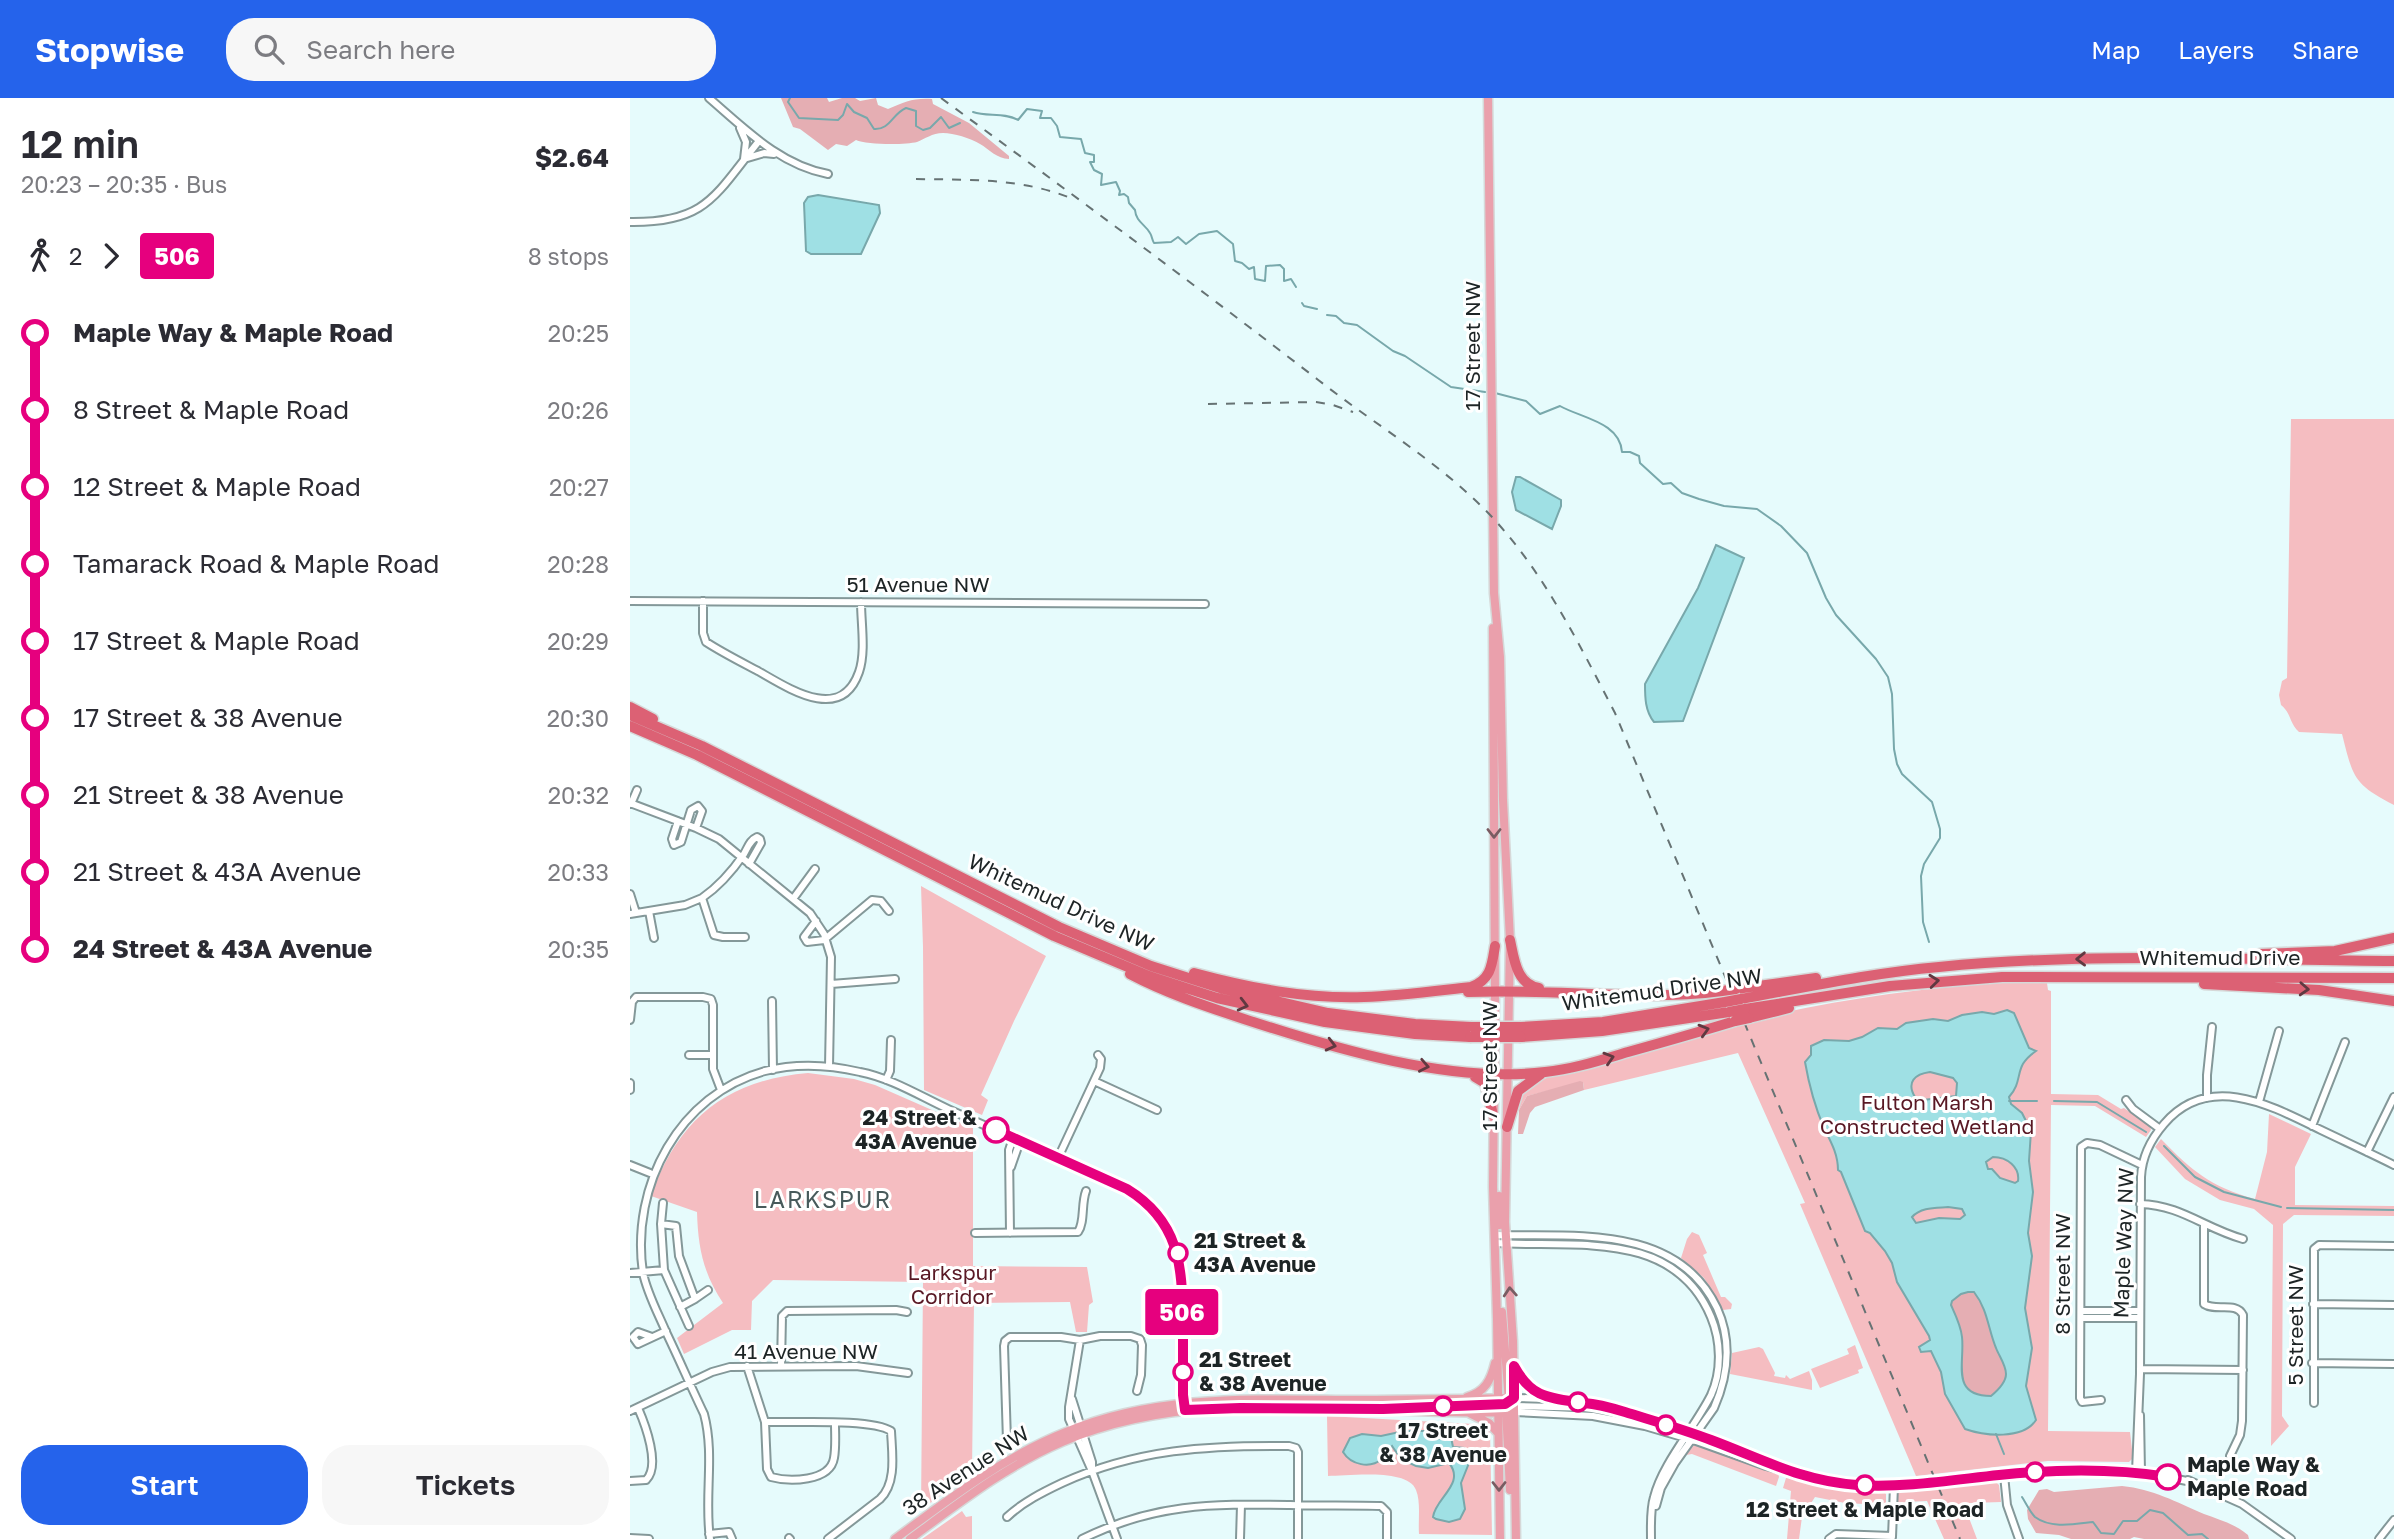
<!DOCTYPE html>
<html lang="en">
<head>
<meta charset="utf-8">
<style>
	body { margin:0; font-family:"Golos Text",sans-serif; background:#f7f7f7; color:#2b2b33; height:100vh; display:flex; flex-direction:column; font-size:26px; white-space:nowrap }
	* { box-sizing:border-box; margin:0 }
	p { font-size:23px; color:#7c7c81 }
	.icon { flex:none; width:38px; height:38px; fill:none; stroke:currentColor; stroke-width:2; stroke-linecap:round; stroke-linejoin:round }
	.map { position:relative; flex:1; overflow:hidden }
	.details { display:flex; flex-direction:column; background:#fff; width:630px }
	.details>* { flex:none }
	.badge { padding:0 14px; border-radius:5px; font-size:24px; line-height:46px }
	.map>.badge { position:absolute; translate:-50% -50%; box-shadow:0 0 0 4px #fff }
	.legs { display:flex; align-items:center; gap:10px; height:77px; padding:0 21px; font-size:23px }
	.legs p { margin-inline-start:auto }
	.head { display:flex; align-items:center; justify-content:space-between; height:119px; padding:0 21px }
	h1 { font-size:38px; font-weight:600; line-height:52px }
	.primary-button { display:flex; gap:14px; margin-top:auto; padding:14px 21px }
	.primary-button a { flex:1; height:80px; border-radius:28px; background:#2563eb; color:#fff; font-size:28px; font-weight:600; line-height:80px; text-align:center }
	.primary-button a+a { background:#f7f7f7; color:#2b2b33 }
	ul { padding:0 21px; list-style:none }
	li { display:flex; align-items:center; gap:24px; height:77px; font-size:26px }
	li i { display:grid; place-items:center; width:10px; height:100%; margin:0 9px; background:currentColor }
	li i::after { content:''; width:18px; height:18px; margin:-9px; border:5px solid; border-radius:50%; background:#fff }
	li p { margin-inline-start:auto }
	li:first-child i { background:linear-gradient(#0000 50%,currentColor 0) }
	li:last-child i { background:linear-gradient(currentColor 50%,#0000 0) }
	header { display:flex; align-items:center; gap:42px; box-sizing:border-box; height:98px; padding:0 35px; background:#2563eb; color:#fff }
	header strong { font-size:33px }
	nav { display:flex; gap:38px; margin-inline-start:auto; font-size:24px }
	.search { width:490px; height:63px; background:#f7f7f7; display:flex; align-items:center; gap:18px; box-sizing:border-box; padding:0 24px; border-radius:28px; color:#7c7c81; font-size:26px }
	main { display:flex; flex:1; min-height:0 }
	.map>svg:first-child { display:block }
	.green { fill:#f5bdc1 }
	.forest { fill:#e5aeb3 }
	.water { fill:#9fe0e4; stroke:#78a8ab; stroke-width:2; fill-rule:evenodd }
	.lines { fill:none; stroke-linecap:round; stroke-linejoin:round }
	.stream { stroke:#78a8ab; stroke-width:2 }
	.minor-casing { stroke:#849899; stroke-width:10 }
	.major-casing { stroke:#d6d8d8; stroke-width:11 }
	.highway-casing { stroke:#d6d8d8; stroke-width:13 }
	.minor { stroke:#fff; stroke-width:6 }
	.major { stroke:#eaa0ac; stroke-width:8 }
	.highway { stroke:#dc6174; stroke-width:10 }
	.rail { stroke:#667273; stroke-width:2; stroke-dasharray:9 9; stroke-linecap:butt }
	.highway-bridge-casing { stroke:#d6d8d8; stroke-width:13; stroke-linecap:butt }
	.highway-bridge { stroke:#dc6174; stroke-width:10 }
	.oneway { stroke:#795c62 }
	.oneway2 { stroke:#603941 }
	.line-1-casing { stroke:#fff; stroke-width:16 }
	.line-1 { stroke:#e6007e; stroke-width:10 }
	.stop-1-dot { fill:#fff; stroke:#e6007e; stroke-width:3.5 }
	.labels { text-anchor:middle; stroke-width:6; stroke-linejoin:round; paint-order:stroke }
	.street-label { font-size:21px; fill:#1d2425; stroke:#fff }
	.park-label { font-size:21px; fill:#591824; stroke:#fff }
	.stop-label { font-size:21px; font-weight:bold; fill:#1d2425; stroke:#fff; text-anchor:start }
	.neighbourhood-label { font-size:23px; letter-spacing:2px; fill:#485a5b; stroke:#fff }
</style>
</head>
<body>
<header>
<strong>Stopwise</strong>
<div class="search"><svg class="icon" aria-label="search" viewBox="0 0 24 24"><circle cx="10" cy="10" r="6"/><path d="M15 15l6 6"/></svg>Search here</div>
<nav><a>Map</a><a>Layers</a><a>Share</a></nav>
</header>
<main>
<section class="details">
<div class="head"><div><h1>12 min</h1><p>20:23 – 20:35 · Bus</p></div><b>$2.64</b></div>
<div class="legs"><svg class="icon" aria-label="walk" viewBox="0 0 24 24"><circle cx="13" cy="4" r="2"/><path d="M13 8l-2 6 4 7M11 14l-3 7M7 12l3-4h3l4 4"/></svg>2<svg class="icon" aria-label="forward" viewBox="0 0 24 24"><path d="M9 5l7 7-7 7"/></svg><b class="badge" style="background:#e6007e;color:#fff">506</b><p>8 stops</p></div>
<ul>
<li><i style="color:#e6007e"></i><b>Maple Way &amp; Maple Road</b><p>20:25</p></li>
<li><i style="color:#e6007e"></i><span>8 Street &amp; Maple Road</span><p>20:26</p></li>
<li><i style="color:#e6007e"></i><span>12 Street &amp; Maple Road</span><p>20:27</p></li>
<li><i style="color:#e6007e"></i><span>Tamarack Road &amp; Maple Road</span><p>20:28</p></li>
<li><i style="color:#e6007e"></i><span>17 Street &amp; Maple Road</span><p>20:29</p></li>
<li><i style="color:#e6007e"></i><span>17 Street &amp; 38 Avenue</span><p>20:30</p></li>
<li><i style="color:#e6007e"></i><span>21 Street &amp; 38 Avenue</span><p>20:32</p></li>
<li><i style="color:#e6007e"></i><span>21 Street &amp; 43A Avenue</span><p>20:33</p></li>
<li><i style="color:#e6007e"></i><b>24 Street &amp; 43A Avenue</b><p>20:35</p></li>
</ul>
<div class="primary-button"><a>Start</a><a>Tickets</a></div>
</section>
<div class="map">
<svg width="1764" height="1441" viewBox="0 0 1764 1441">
	<rect width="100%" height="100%" fill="#e6fbfc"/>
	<path class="green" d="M1661,321H1764V707C1723,686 1723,679 1712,636L1669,634C1659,625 1662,616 1651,607L1649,597L1652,583L1657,580Z
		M291,788L416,858L384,923L351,997L358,1002L352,1017L294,992L293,849Z
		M1372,885H1417L1418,892L1421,893V996L1468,997L1491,1011L1494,1010L1520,1028L1521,1032L1516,1039L1465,1008L1421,1007L1418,1333L1500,1334L1503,1360L1499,1364L1418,1363L1286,1378L1170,1106L1175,1105L1108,955L954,992L953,984L897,998L889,1012C893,982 911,981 937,976C1002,956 1067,935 1133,919C1211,901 1291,890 1372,885Z
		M178,975L224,981L245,987L343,1030V1168L457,1169L463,1204L459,1207L457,1234H446L440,1204L344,1205L342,1374L291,1412L293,1184L143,1182L122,1203L121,1232H102L54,1256L47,1240L93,1205C73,1175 68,1149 67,1114L21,1098C48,1021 97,982 178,975Z
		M1639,1016L1681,1036L1665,1069V1107L1764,1108V1118L1664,1117L1653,1126L1652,1318L1659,1328L1641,1348L1643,1127L1624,1111L1590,1102L1555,1081L1525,1049L1531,1041C1562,1073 1581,1089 1625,1101L1637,1054Z
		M1062,1134L1069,1137L1077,1155L1073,1157L1091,1199H1095L1102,1206L1101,1211L1093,1212L1074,1180L1051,1160L1057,1141Z
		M1225,1247L1233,1270L1228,1272L1229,1275L1190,1290L1181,1271L1219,1256L1217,1251Z
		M1129,1249L1133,1251L1145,1275L1144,1278L1155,1280L1156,1277L1160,1281L1179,1273L1182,1282V1292L1100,1276L1102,1255Z
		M697,1318L844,1326L860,1332L862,1437L789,1436C788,1422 791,1404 786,1392C778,1370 718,1378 698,1378Z
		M1065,1346L1148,1374L1149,1379L1146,1388L1062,1356L1056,1357Z
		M1160,1378L1211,1388L1252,1391L1256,1396V1410L1252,1407L1215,1405L1185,1399L1172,1419L1169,1441H1157L1161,1393L1153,1390L1156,1380Z
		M1362,1380L1369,1387L1371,1404L1340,1405L1336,1412L1347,1441H1314L1297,1403L1275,1404L1270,1410L1267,1409L1268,1395L1273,1390Z
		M332,1413L336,1419L342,1418V1441H292Z"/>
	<path class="forest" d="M151,0H197L199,4L212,0H225L230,3L246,0L248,7L258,11C275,4 282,0 302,1L303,6L339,25L379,58V61C367,61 359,51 350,46C340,40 324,35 313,35C302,35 295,41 287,44C276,47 236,47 226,42L217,48L206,46L198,52L170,31L163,29Z
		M950,983L953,984L954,992L905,1009L900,1015L893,1036H888L889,1012L897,998Z
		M1338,1194H1344C1357,1212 1358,1231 1366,1250C1369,1258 1376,1267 1376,1276C1376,1285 1367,1292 1361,1298C1320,1298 1335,1265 1332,1239C1331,1228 1326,1218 1321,1207L1322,1203L1331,1196Z
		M1492,1388C1523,1391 1546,1404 1574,1416C1590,1422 1605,1426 1618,1437L1619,1441H1514L1504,1439L1500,1441H1441L1429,1437L1406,1435L1398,1421L1397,1412L1409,1392L1417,1391L1424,1394Z"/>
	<path class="water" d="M188,97L249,107L250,115L231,156H181L176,153L174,105L178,99Z
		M886,379H890L931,402V408L922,431L886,412L882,394Z
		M1086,447L1114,460L1053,623L1024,624C1015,613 1015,599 1015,586L1068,490Z
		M1377,912L1384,915L1399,950L1406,953C1382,969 1395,981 1379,999L1381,1006L1392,1015L1401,1033L1399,1063L1403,1094L1398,1135L1402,1158L1395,1210L1402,1250L1396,1288L1406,1322C1393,1342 1355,1338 1335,1331L1315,1296L1311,1274L1301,1253L1291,1254L1289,1249L1300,1242L1299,1238L1267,1184L1262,1165L1255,1153L1240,1135L1235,1133L1211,1074L1208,1072C1208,1056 1201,1044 1194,1030C1185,1009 1179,987 1175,964L1181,957V948L1194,942L1219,943L1232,939L1248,930L1267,931L1276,925L1303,921L1318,923L1332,917L1352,914L1364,916ZM1300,974L1323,980L1327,985L1326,998L1293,1002L1285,999C1276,984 1285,976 1300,974ZM1363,1059C1377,1059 1390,1069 1388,1083L1385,1085L1370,1080L1362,1071H1358L1356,1064ZM1318,1109L1332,1111L1335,1117L1330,1121L1309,1120L1286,1125L1282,1119C1291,1109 1306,1110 1318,1109ZM1338,1194H1344C1358,1212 1358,1231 1366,1250C1369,1258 1376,1267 1376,1276C1376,1285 1367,1293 1361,1298C1320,1298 1335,1265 1332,1239C1331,1228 1326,1218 1321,1207L1322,1203L1331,1196Z
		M774,1333H802L806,1340L816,1342L821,1339L823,1349L834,1350L839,1365L831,1385L835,1411L830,1421L819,1424L806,1421L803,1419C805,1400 836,1386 819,1365L798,1370L786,1368L771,1361L762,1348C757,1352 757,1357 752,1361C740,1371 721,1367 713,1354L720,1340L732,1336L751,1338Z"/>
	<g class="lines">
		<path class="stream" d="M160,0L158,4L169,20L208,22L213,17L217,6L224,14L237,20L244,31C260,32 262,16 276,10L286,13V28L293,32L300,30L311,19L319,30L330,25
			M343,14C357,19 374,14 388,22L397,11L412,13L410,20H421L427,28L430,39L451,41L455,55L464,57V64H460L464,72L472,76L471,87L486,84L490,93L489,97L494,96L498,99L499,105L505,112C506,124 515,126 520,135C522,138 522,142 524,145L541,144L548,139L556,146L569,136L587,133L603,146L605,163L612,165L619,171L624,169L625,181L635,183L636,168L650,167L654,171V183L661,181L666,189
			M672,205L674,208L687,211
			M697,217L706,218L714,225L727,227L763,253L775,258L821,289L855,294
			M865,295L896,303L910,316L930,308C951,320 990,324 992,354H1000L1009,358L1010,365L1033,386L1041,385L1052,395L1069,401L1094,408L1127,411L1151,428L1177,455L1196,500L1206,517L1246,561L1258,579L1262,596L1264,651L1267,666L1272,676L1302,704L1310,731V740L1294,766L1291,778L1293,824L1299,844
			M1379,1003H1407
			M1424,1003L1467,1004L1516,1034
			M1534,1048L1565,1079L1594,1094L1651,1109
			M1657,1110L1764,1112
			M1366,1336L1374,1356
			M1392,1399C1396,1405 1400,1414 1405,1419C1421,1431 1445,1426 1463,1424L1471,1435L1484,1436L1493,1423H1507L1520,1412L1533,1415L1558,1437L1572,1436L1578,1441"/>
		<defs>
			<path id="minor" d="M79,0C115,31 150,67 198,76
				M110,30L116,44L114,61L134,55L144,56
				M0,124C77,125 85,97 129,43
				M0,503L575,506
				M73,503V535L76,544C93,555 111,564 128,573C158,590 211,626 229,574C236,554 231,525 231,504
				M0,705L66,730L89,741L180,815L194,836L201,859L199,969
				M1,706L7,692
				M48,723L42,741L44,747L51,744L61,712L68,708L72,713L66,730
				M0,796L6,815
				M163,801L185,771
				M19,813L24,840
				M0,816L55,807L72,800
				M186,823L174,839L177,844L194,842L242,802L251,803L259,813
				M115,839H93L84,837L72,800C88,789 103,772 114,756C118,749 120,742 127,739L130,741L131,745L119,766
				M201,886L265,881
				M142,903L143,972
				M0,922L2,904L6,899H73L81,901L83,907V971L91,992
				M59,957H82
				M256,982L260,973L261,942
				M464,983L527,1012
				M0,985V992
				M1577,1000V977L1582,929
				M1496,1002L1503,1011L1530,1031
				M1629,1004L1649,933
				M1682,1028L1715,944
				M1737,1054L1764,999
				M428,1060L470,970L471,961L468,957
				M0,1067L20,1075
				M381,1069L390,1043
				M1510,1106C1551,1107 1574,1130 1613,1141
				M31,1126L33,1105
				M1574,1126V1206C1586,1214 1606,1203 1613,1217L1612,1323L1610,1337L1600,1358
				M345,1135L448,1134C455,1124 451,1106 456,1093
				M380,1135L379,1052L383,1040
				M865,1137C942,1139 1047,1125 1087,1210C1102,1243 1098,1278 1084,1310L1045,1365L1031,1390L1026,1408
				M865,1145C943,1150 1044,1130 1081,1219C1091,1243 1092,1273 1081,1297C1065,1329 1032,1366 1024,1399C1020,1412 1021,1427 1021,1441
				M0,1175L34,1172
				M65,1201L78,1192
				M1683,1206L1764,1207
				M50,1209L65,1201L49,1158L46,1128L31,1126L34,1172L59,1228
				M1451,1213H1509
				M1451,1220H1509
				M22,1239L8,1234L3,1239L8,1246L36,1233
				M450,1242L439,1309V1321L462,1373L487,1441
				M1682,1265L1764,1266
				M117,1268L135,1324L137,1371L141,1379C159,1384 200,1384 204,1360C206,1349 205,1336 205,1326
				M151,1268L152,1218L157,1213L266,1212L277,1214
				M1510,1271L1613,1272
				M884,1300C972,1300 1048,1328 1128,1362
				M442,1301L462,1364V1371
				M1471,1302L1452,1304L1450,1300L1451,1049L1457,1045L1470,1047L1512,1067
				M1684,1305V1151L1689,1147L1764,1148
				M884,1308L963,1310
				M0,1313L82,1274L100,1269L226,1268L278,1275
				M884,1314L963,1318L1015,1328L1066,1343L1136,1368L1174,1378L1224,1387L1264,1388L1398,1374L1465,1371L1511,1374L1562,1384
				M1510,1317L1511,1374
				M135,1324C162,1325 242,1320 261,1333C262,1355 267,1385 250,1401L198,1441
				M377,1343L374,1248L375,1243L380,1239H431L450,1242L470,1238H501L510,1241L512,1247L511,1277L507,1293
				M1506,1374L1510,1276L1511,1079C1512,1058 1521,1041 1534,1026C1579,973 1642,1008 1691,1032C1716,1044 1740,1055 1764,1067
				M1374,1377L1377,1407L1389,1441
				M1558,1382L1612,1406L1661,1441
				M0,1383L16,1382C31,1368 15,1326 8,1310
				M377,1419C393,1404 413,1394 432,1385C507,1351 578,1347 659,1348L666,1350L668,1354V1441
				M79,1436L99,1434L102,1441
				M1262,1439L1264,1388
				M0,1440L19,1441
				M159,1440L160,1441
				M80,1441C74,1399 85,1357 74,1316C61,1289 49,1261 36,1234C28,1215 17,1195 13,1175C0,1087 50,996 135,973C166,965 200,967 230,974C261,980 290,998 318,1011C376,1037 435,1063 493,1089C580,1132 543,1231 554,1307
				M452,1441C525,1405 581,1406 660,1407C690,1408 721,1407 751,1408L757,1414V1441
				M610,1441L611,1407
				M1199,1441L1206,1436L1262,1438
				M1749,1441L1764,1422"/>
			<path id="major" d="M858,0L864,495L870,559L873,702L880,842L875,1124L883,1243L886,1441
				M863,530L865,893L863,1089L867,1221L870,1441
				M869,1098L870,1127
				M872,1214L879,1303
				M885,1270L902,1292L921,1301
				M837,1299C855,1294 861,1282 865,1265
				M805,1308L873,1306
				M876,1311L880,1392
				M839,1315L859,1325L868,1335
				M265,1441C319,1401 373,1359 436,1334C525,1297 619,1301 714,1302C770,1302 827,1301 884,1300
				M280,1441C329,1405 376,1368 432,1344C573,1283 736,1320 884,1314"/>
			<path id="highway" d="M0,609L23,621
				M0,617L72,648L429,829L521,868L593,891L698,915L785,926L841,929
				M0,628L67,657L424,838L519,878L587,900L695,924L785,936L840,939
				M880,842C884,860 886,886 909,890
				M1630,856L1705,853L1764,840
				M564,875C620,890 675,901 734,899C769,898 805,893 841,889C861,882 862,867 865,848
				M500,876C536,895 575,908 614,921C703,950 821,986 915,974C944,971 971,962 998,954C1034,944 1069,934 1105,923
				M1574,886L1689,892L1764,903
				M1106,891L1186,880
				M838,894C923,890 1006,904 1092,893
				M1111,901C1177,889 1242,875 1309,869C1460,854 1613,862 1764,863
				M1115,911L1260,888L1372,879L1764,880
				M1119,920L1159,910
				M891,929L973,924L1095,904
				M891,939L972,933L1099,914
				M845,979L855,985L863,1017
				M877,1029L888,993L911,976"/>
		</defs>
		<use href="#minor" class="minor-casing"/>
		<use href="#major" class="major-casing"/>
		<use href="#highway" class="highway-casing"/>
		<use href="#minor" class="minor"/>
		<use href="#major" class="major"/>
		<use href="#highway" class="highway"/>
		<path class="rail" d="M311,0C442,96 572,192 700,291C755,333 814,368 862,419C915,476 949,546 985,615L1330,1441
			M286,81C339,82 389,80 438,99
			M578,306L686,304L703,307L723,314"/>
		<defs>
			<path id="highway-bridge" d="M1092,893L1106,891
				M1095,904L1111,901
				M1099,914L1115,911
				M1105,923L1119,920
				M841,929H891
				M840,939H891"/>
		</defs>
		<use href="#highway-bridge" class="highway-bridge-casing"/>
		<use href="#highway-bridge" class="highway-bridge"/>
	</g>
	<defs><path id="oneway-chevron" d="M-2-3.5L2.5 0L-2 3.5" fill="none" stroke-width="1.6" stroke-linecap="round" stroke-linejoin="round" transform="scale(1.75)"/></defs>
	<g class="oneway">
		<use href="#oneway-chevron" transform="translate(864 735) rotate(90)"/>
		<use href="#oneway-chevron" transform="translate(880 1194) rotate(-94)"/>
		<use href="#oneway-chevron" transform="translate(869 1388) rotate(90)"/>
	</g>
	<g class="oneway2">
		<use href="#oneway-chevron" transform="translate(1451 861) rotate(179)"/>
		<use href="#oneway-chevron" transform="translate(1304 883) rotate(-6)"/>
		<use href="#oneway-chevron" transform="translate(1674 891) rotate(3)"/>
		<use href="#oneway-chevron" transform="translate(613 907) rotate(14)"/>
		<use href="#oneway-chevron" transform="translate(1074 932) rotate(-16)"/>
		<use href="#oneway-chevron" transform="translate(701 947) rotate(14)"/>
		<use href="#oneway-chevron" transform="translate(979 960) rotate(-17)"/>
		<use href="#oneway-chevron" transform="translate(794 968) rotate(11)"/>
	</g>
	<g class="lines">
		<defs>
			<path id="line-1" d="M366,1032L497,1091C549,1123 552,1166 553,1222C553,1247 553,1272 553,1297L555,1312L610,1310L753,1311L875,1306L884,1300V1268C902,1301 920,1300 954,1305C968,1306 982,1310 995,1314C1024,1323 1053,1331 1081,1342C1132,1361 1171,1383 1227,1387C1274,1390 1322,1382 1369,1377C1427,1371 1482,1370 1538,1379"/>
		</defs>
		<use href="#line-1" class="line-1-casing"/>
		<use href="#line-1" class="line-1"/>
	</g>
	<g class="stop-1-dot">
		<circle cx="366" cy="1032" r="12"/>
		<circle cx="548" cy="1155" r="9"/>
		<circle cx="553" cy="1274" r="9"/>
		<circle cx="948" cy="1304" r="9"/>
		<circle cx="813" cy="1308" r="9"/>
		<circle cx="1036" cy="1327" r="9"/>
		<circle cx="1405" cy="1374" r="9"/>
		<circle cx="1538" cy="1379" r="12"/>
		<circle cx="1235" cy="1387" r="9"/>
	</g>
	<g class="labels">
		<g class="street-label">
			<text transform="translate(843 248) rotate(-90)" y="7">17 Street NW</text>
			<text x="288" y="494">51 Avenue NW</text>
			<text transform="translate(431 805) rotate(25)" y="7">Whitemud Drive NW</text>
			<text x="1590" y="867">Whitemud Drive</text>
			<text transform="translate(1032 892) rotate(-8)" y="7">Whitemud Drive NW</text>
			<text transform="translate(860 968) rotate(-90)" y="7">17 Street NW</text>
			<text transform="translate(1494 1145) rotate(-88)" y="7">Maple Way NW</text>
			<text transform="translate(1433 1176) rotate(-90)" y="7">8 Street NW</text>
			<text transform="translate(1666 1227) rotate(-90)" y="7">5 Street NW</text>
			<text x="176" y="1261">41 Avenue NW</text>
			<text transform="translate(336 1373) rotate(-33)" y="7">38 Avenue NW</text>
		</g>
		<g class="park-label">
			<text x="1297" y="1012">Fulton Marsh<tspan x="1297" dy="24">Constructed Wetland</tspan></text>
			<text x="322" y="1182">Larkspur<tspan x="322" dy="24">Corridor</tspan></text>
		</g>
		<g class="stop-label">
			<text x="347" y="1027" text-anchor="end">24 Street &amp;<tspan x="347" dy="24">43A Avenue</tspan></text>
			<text x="564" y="1150">21 Street &amp;<tspan x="564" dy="24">43A Avenue</tspan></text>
			<text x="569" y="1269">21 Street<tspan x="569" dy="24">&amp; 38 Avenue</tspan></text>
			<text x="813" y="1340" text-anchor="middle">17 Street<tspan x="813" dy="24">&amp; 38 Avenue</tspan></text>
			<text x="1557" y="1374">Maple Way &amp;<tspan x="1557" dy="24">Maple Road</tspan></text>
			<text x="1235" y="1419" text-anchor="middle">12 Street &amp; Maple Road</text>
		</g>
		<g class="neighbourhood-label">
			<text x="193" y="1110">LARKSPUR</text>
		</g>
	</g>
</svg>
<b class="badge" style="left:552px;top:1214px;background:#e6007e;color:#fff">506</b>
</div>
</main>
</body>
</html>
